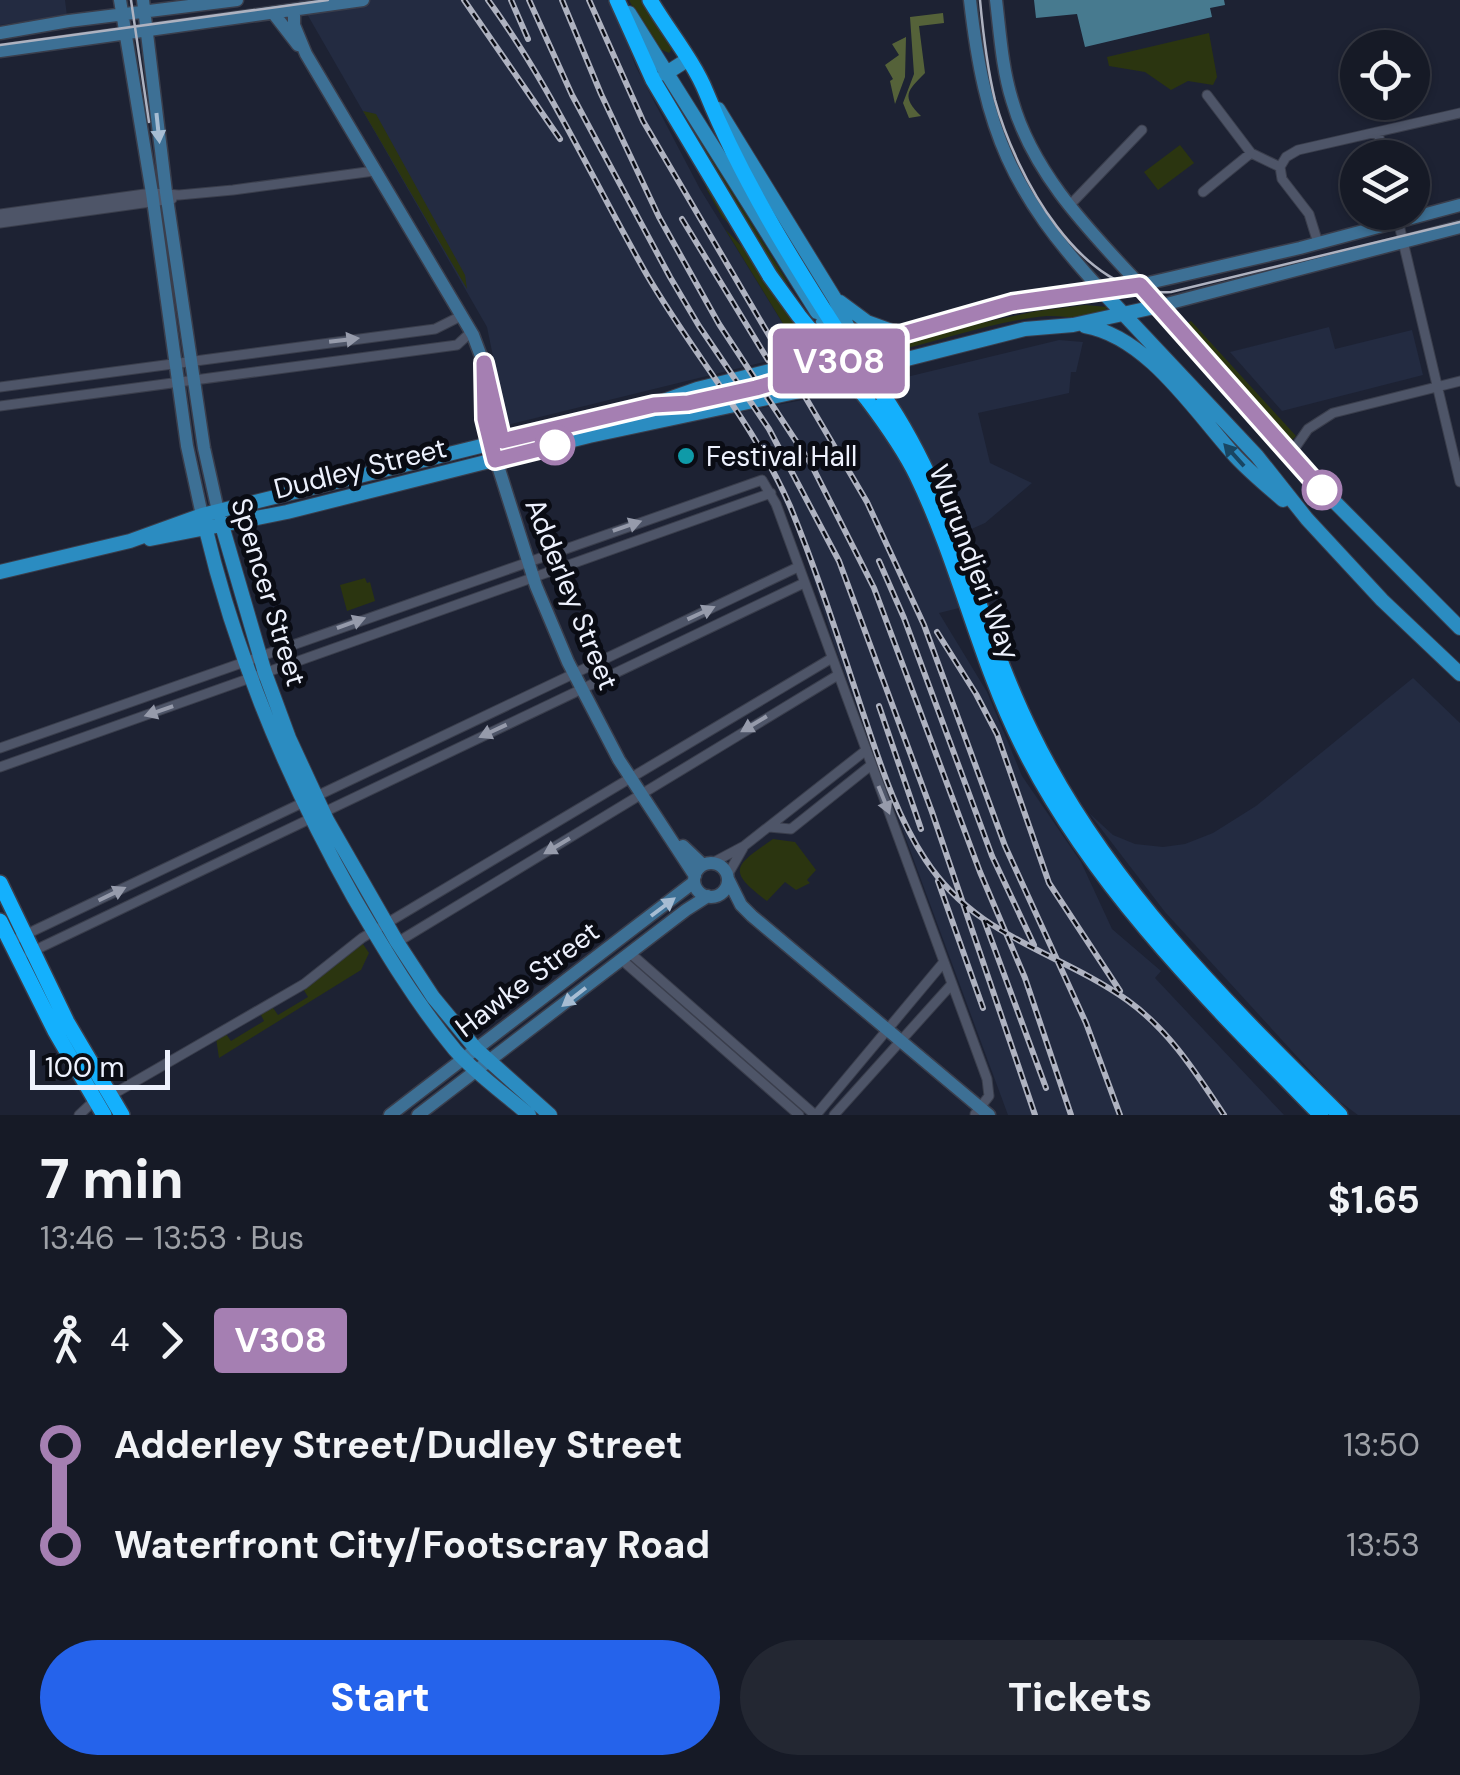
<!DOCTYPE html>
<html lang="en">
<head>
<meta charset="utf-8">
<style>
	body { margin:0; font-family:"DM Sans",sans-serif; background:#232732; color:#f1f3f6; height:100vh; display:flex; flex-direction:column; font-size:38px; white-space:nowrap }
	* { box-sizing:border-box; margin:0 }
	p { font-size:32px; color:#9ea1a7 }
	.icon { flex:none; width:55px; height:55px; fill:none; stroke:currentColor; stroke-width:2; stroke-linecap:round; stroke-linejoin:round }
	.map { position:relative; height:1115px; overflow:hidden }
	.panel { display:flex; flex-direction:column; background:#161a26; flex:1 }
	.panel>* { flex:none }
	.badge { padding:0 20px; border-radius:8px; font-size:35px; line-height:65px }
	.buttons { position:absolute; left:1340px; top:30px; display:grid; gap:20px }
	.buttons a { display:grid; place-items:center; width:90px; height:90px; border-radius:50%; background:#161a26; box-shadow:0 2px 8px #0004,0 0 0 2px #353843; font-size:50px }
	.scale { position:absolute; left:30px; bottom:25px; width:140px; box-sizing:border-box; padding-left:10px; border:5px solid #edf1fd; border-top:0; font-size:28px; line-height:35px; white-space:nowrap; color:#edf1fd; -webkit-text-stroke:8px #0a0c14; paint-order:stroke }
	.map>.badge { position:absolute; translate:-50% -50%; box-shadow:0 0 0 5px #fff }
	.legs { display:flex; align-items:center; gap:15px; height:110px; padding:0 40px; font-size:32px }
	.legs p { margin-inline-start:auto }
	.headline { display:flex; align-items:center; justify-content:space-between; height:170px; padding:0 40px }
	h1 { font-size:55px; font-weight:800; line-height:75px }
	.primary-button { display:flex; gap:20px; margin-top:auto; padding:20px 40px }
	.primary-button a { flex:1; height:115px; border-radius:60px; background:#2563eb; color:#fff; font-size:40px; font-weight:800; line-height:115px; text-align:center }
	.primary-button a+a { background:#232732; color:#f1f3f6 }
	ul { padding:0 40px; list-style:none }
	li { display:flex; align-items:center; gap:35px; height:100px; font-size:38px }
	li i { display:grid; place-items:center; width:15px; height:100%; margin:0 12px; background:currentColor }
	li i::after { content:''; width:25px; height:25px; margin:-12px; border:8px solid; border-radius:50%; background:#161a26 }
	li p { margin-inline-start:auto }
	li:first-child i { background:linear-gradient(#0000 50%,currentColor 0) }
	li:last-child i { background:linear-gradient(currentColor 50%,#0000 0) }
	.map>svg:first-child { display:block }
	.built { fill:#232b41 }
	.green { fill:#2b3510 }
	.forest { fill:#556239 }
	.water { fill:#477a8f }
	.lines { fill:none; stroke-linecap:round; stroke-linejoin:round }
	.street-casing { stroke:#3a3e4c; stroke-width:11 }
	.secondary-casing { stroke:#3a3e4c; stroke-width:15 }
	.primary-casing { stroke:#3a3e4c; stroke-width:16 }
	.highway-casing { stroke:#3a3e4c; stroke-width:18 }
	.street { stroke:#4e5568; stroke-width:9 }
	.secondary { stroke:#3d7095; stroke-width:12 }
	.primary { stroke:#2b8cc1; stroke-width:14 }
	.highway { stroke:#14b0fd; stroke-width:15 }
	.tram { stroke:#aeb2c0; stroke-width:2.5 }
	.rail-casing { stroke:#aeb2c0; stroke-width:6 }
	.rail { stroke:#0a0c14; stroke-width:2.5; stroke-dasharray:8; stroke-linecap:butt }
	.highway-bridge-casing { stroke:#3a3e4c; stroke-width:18; stroke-linecap:butt }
	.highway-bridge { stroke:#14b0fd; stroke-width:15 }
	.oneway { fill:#a7bdd3 }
	.oneway2 { fill:#969bab }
	.oneway3 { fill:#194662 }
	.line-1-casing { stroke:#fff; stroke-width:22 }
	.line-1 { stroke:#a57fb2; stroke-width:15 }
	.stop-1-dot { fill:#fff; stroke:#a57fb2; stroke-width:5 }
	.culture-dot { fill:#0f9aa8; stroke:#0a0c14; stroke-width:4 }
	.labels { text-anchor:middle; stroke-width:10; stroke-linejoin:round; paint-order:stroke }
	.poi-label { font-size:28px; fill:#edf1fd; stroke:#0a0c14; text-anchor:start }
	.street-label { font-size:28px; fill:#edf1fd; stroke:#0a0c14 }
</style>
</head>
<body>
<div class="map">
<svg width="1460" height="1115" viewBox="0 0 1460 1115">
	<rect width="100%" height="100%" fill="#1d2233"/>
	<path class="built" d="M0,0H65L67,16L0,25Z
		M299,0H610L636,67L700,189L801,353L507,425L487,327Z
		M1329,327L1335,349L1412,330L1423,375L1282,411L1230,352Z
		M1059,340L1083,342L1076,372H1071L1069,393L978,413L990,463L1032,483L985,523L940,543L959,608L939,613L987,692L1022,776L1081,862L1112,929L1161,971L1155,978L1284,1115H1008L834,644L801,539L767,465L737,413L853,390Z
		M1413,678L1460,723V1115H1358L1335,1098L1165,912L1089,813L1113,835L1135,844L1163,847L1185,844L1213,833L1256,806Z"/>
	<path class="green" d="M629,0H644L672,49L669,53L653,46Z
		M1209,33L1217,77L1213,85L1188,81L1171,90L1145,72L1109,66L1107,57Z
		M363,111L376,114L465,275L467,289Z
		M685,116L790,286L722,217L707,190L682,120Z
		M1180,145L1194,163L1158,190L1144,172Z
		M725,229L810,317C818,332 813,343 801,355V334L790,335Z
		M1085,305L1108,307C1093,324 1067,315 1047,316C999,320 939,341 892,352L882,350L919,336L1037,311Z
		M1191,321L1296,436L1291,441L1187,323Z
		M365,578L367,583L370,582L375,601L347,611L340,585Z
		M773,839L795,842L816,870L807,880L810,883L796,890L785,882L767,901C726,870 734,866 773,839Z
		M363,944L369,953L361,970L219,1058L216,1038L226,1034L231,1041L264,1021L260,1013L271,1005L278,1015L308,997L302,987C325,975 342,958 363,944Z"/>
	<path class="forest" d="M943,13L944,23L919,26L925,73C907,91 901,96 921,116L909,118L903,103L914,74L910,17Z
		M906,37L905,77L895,104L890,81L893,79L885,65L899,55L892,44Z"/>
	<path class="water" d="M1034,0H1224L1225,5L1210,8L1212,17L1085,47L1077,14L1036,18Z"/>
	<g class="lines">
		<defs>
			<path id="street" d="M1207,95L1251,153L1280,167
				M1378,132L1383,158
				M1280,167L1286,157L1298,150L1460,113
				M1280,167L1282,179L1309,214L1318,243
				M1203,192L1251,153
				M1069,206L1142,130
				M1396,212L1460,482
				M0,214L152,193L179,195L233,190L374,171
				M0,223L172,199
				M0,387L435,329L461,316
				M0,406L457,345L471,332
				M1290,455L1308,429L1333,413L1460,381
				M0,748L762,480L776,504L987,1079L989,1096L975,1114
				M0,767L771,493
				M769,827L791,829L870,766
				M712,863L744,846L865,751
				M727,876L743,848
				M10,942L798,567
				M396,943L838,675
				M29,953L804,583
				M630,953L815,1115
				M622,960L799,1115
				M110,1096L304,984L362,938L832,658
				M79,1115L95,1100
				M816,1115L943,963
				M834,1115L951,985"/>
			<path id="secondary" d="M120,0L152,193L187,446L202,515
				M143,0L166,192L204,448L218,511
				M970,0C985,132 1011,192 1101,290
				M996,0C1000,33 1002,68 1012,100C1033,174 1089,230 1140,285L1300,248L1460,205
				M294,10V25L306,54L473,335L485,367
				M274,14L298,45
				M0,33L69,21L237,0
				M0,51L363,0
				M1159,306L1460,227
				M484,363L485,419L491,444L536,586L568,662L619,760L695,876
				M490,387L506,457
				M683,846L703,865
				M694 880a17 17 0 1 1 34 0a17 17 0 1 1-34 0Z
				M728,879L741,905L752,916L989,1115
				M390,1115L694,882
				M418,1115L686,910L708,896"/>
			<path id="primary" d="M629,13L817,312
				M665,74L687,60
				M718,109L835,299L850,332L852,356
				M1101,290L1257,456L1307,519L1382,600L1460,674
				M840,302L867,322L903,335
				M1085,326C1148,337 1195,412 1236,457C1251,473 1267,486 1283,500
				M855,353L902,360
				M663,401L697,389L802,363L817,351L823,322
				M221,522L265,673L289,738L327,820L397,942L433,997L476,1049L550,1115
				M205,526C236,657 288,781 354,898C385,951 416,1003 455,1050C476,1074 505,1094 529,1115
				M150,539L287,512L589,436L819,387L891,367L903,360L1025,329L1073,325L1159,306
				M0,572L130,541L202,515L570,424L654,405L725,396L812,372L853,353L903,335L1012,303L1140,285L1304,471L1460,628"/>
			<path id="highway" d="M617,0L653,80L770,276
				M650,0C667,29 694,62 706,92C741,178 790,257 840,335
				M883,395C954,498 977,623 1032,734C1104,882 1224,1001 1340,1115
				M868,400C886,424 904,449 917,476C959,563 979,659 1022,745C1093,888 1210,1002 1321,1115
				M0,883L67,1022L122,1115
				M0,921L55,1031L104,1115"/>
		</defs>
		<use href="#street" class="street-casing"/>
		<use href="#secondary" class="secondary-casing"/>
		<use href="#primary" class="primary-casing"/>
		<use href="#highway" class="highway-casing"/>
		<use href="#street" class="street"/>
		<use href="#secondary" class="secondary"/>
		<use href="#primary" class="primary"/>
		<use href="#highway" class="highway"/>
		<path class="tram" d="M131,0L149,122
			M980,0C983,33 987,67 995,100C1015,173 1081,300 1171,292L1460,222
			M0,45L328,0"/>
		<defs>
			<path id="rail" d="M464,0L560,139
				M488,0C551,86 594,183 647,275C693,354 753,422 790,506C818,574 840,644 863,713C880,763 896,815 925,859C976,938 1056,950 1127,1000C1169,1030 1196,1073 1224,1115
				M511,0L528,39
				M529,0L572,95L670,277L699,326L769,429L839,561L932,812L1035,1115
				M562,0L601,94L659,217L719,324L811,464L874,588L980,872L1025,978L1071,1115
				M589,0L643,121L867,502L924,625L1005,846L1086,1023L1120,1115
				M682,219L768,360
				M879,561L904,618L992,856L1034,945
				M937,632L976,694L997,734L1049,883L1120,991
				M879,706L921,829
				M938,881L983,1008
				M984,920L1046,1088"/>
		</defs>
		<use href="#rail" class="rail-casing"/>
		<use href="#rail" class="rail"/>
		<defs>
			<path id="highway-bridge" d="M770,276L799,316L868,400
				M840,335L883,395"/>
		</defs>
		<use href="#highway-bridge" class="highway-bridge-casing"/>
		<use href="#highway-bridge" class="highway-bridge"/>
	</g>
	<defs><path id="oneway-solid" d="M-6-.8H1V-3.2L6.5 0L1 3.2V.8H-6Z" transform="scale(2.5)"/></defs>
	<g class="oneway">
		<use href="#oneway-solid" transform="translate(158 128) rotate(84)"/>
		<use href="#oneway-solid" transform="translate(663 907) rotate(-37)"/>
		<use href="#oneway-solid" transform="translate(574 997) rotate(142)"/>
	</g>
	<g class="oneway2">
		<use href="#oneway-solid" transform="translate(344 340) rotate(-7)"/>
		<use href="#oneway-solid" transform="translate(627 526) rotate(-19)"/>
		<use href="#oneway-solid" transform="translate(701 613) rotate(-25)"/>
		<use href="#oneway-solid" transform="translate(351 623) rotate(-20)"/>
		<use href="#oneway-solid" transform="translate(159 711) rotate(161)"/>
		<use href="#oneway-solid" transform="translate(754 724) rotate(149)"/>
		<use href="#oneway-solid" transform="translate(493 731) rotate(155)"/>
		<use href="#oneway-solid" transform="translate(884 800) rotate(68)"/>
		<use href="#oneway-solid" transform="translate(557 846) rotate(149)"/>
		<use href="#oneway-solid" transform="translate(112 894) rotate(-26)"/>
	</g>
	<use class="oneway3" href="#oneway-solid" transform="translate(1234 455) rotate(-132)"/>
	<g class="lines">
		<defs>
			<path id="line-1" d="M555,445L495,460L485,419L484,363L502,441L654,405L688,403L756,388L812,372L903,334L1012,303L1140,285L1322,490"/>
		</defs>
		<use href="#line-1" class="line-1-casing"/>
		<use href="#line-1" class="line-1"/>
	</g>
	<g class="stop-1-dot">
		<circle cx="555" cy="445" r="18"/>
		<circle cx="1322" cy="490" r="18"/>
	</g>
	<circle class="culture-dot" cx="686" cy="456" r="10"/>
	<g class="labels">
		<g class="poi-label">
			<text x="706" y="466">Festival Hall</text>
		</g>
		<g class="street-label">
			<text transform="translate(360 468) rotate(-14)" y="10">Dudley Street</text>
			<text transform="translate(975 562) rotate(69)" y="10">Wurundjeri Way</text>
			<text transform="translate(269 592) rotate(73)" y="10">Spencer Street</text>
			<text transform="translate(572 594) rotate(68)" y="10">Adderley Street</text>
			<text transform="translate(527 979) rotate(-37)" y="10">Hawke Street</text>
		</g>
	</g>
</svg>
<div class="buttons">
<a><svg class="icon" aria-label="locate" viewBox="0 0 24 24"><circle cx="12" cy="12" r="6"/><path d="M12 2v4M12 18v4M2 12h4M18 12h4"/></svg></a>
<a><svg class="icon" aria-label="layers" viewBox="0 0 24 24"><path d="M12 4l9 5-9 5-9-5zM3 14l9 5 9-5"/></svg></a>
</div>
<div class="scale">100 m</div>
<b class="badge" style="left:839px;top:361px;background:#a57fb2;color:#fff">V308</b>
</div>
<section class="panel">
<div class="headline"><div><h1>7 min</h1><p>13:46 – 13:53 · Bus</p></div><b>$1.65</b></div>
<div class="legs"><svg class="icon" aria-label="walk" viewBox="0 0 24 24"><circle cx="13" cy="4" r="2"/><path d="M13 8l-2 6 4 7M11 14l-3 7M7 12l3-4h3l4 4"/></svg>4<svg class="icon" aria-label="forward" viewBox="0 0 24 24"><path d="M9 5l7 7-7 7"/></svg><b class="badge" style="background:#a57fb2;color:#fff">V308</b></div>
<ul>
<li><i style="color:#a57fb2"></i><b>Adderley Street/Dudley Street</b><p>13:50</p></li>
<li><i style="color:#a57fb2"></i><b>Waterfront City/Footscray Road</b><p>13:53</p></li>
</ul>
<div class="primary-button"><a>Start</a><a>Tickets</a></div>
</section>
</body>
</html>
